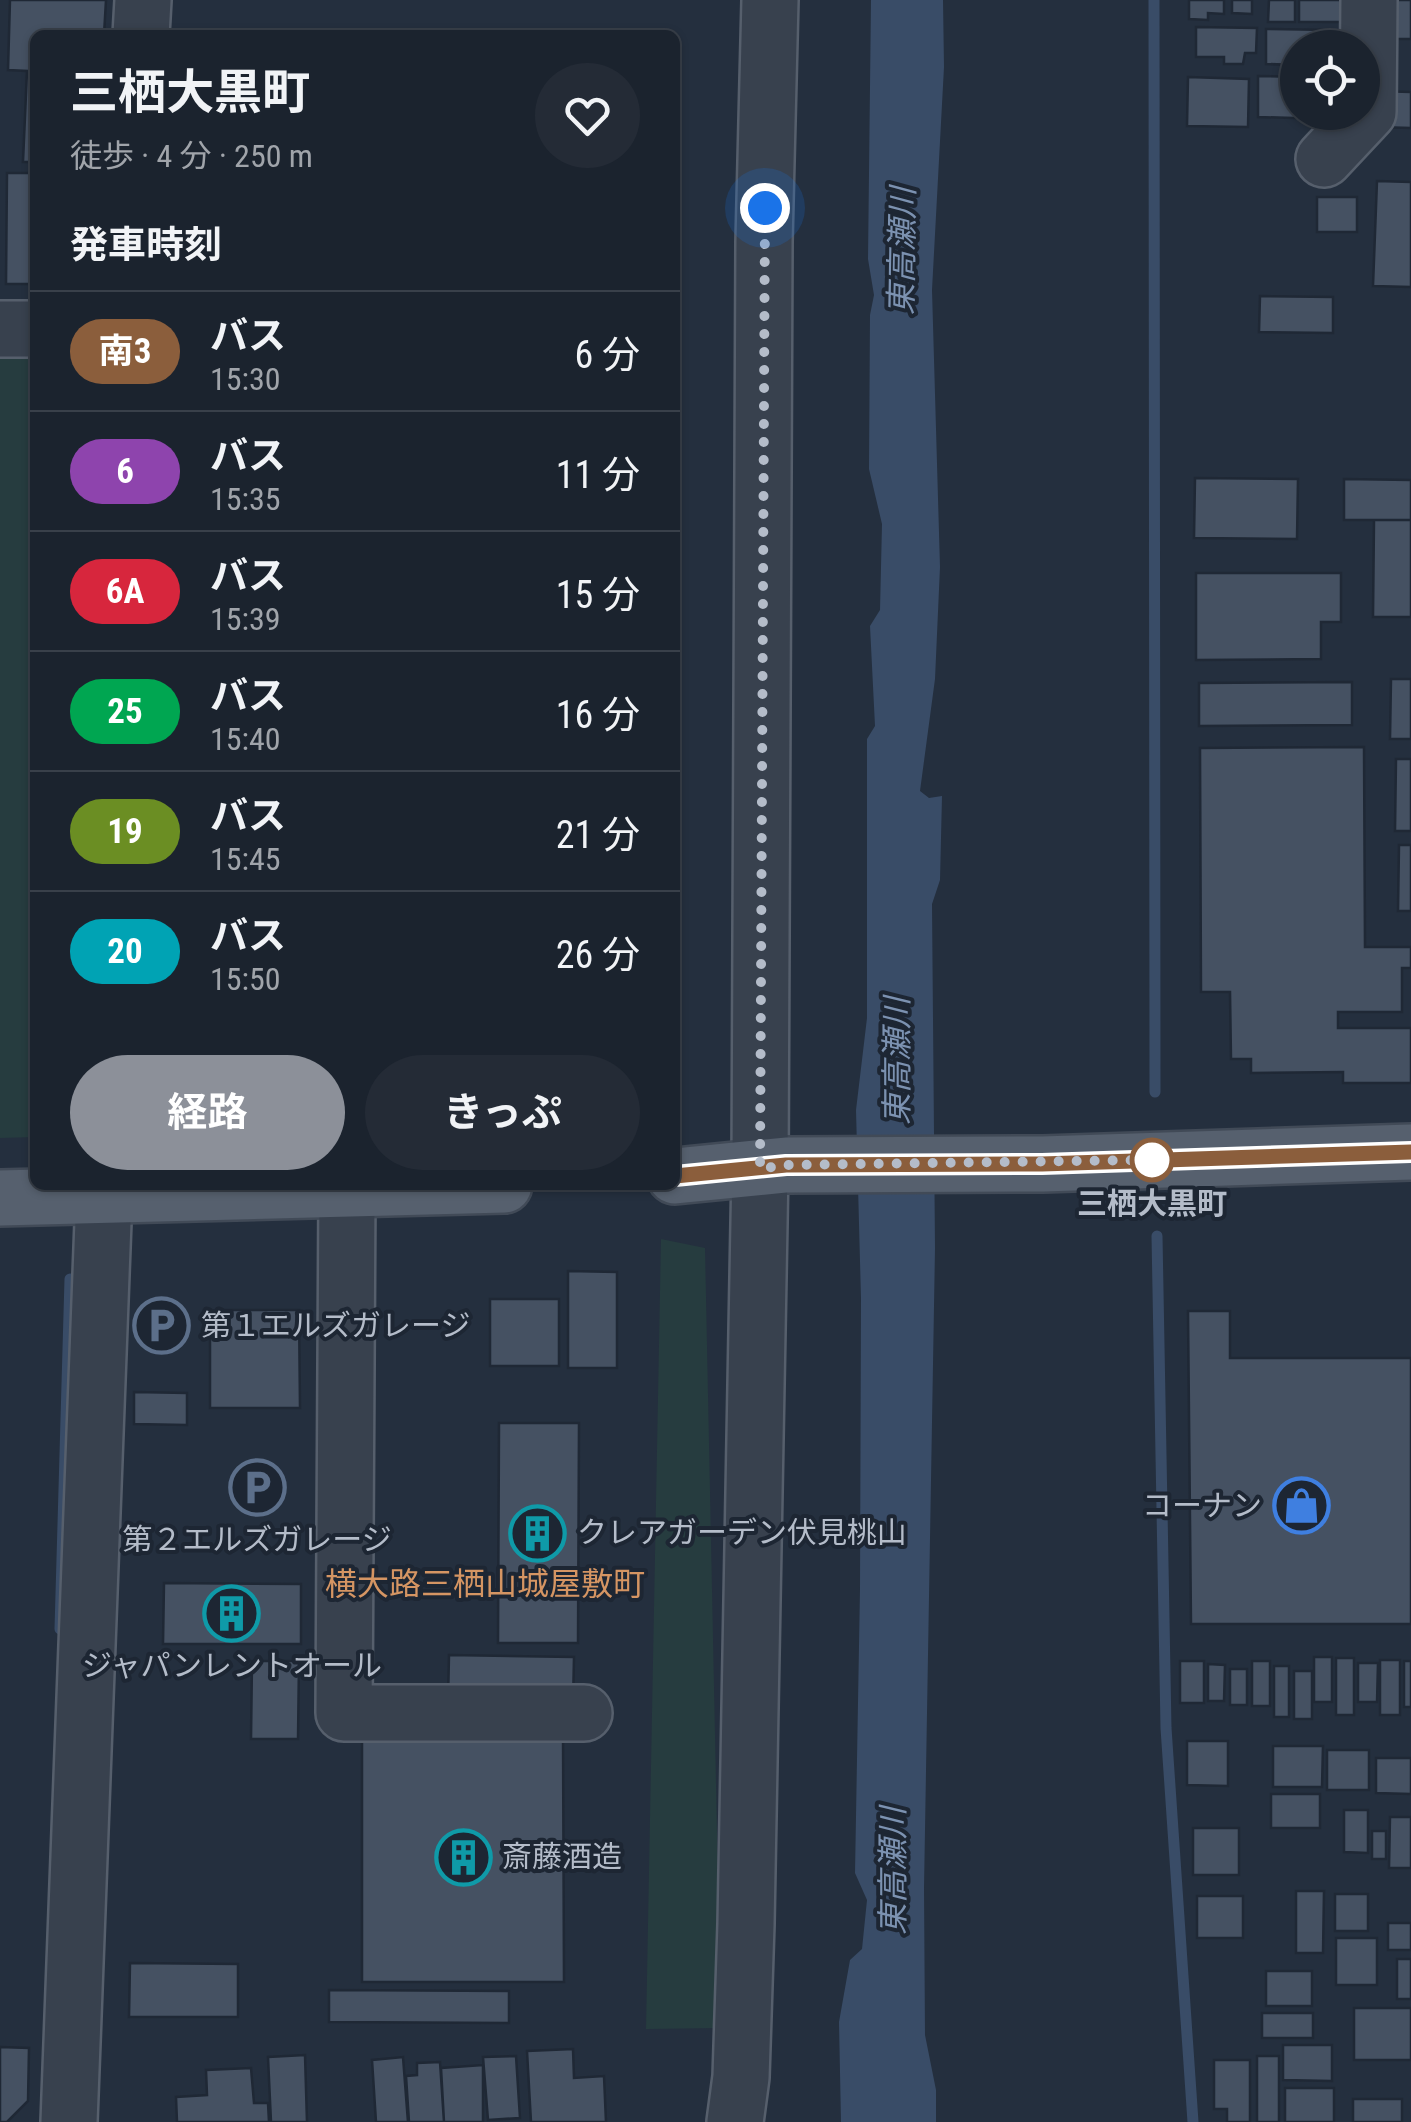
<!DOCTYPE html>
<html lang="ja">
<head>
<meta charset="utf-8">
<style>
	body { margin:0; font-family:"Roboto Condensed","Noto Sans JP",sans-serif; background:#242b36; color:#f1f3f6; height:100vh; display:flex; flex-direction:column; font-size:38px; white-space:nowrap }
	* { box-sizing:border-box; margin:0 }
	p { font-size:32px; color:#a0a4aa }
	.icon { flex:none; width:55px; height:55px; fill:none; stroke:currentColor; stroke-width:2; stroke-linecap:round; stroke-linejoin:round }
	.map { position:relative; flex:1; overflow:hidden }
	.side { position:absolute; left:30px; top:30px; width:650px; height:1160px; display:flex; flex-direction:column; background:#1b232e; border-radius:15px; box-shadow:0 2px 8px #0004,0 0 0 2px #39404a }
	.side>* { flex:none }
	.badge { padding:0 20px; border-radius:32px; font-size:35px; line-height:65px }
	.fabs { position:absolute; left:1280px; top:30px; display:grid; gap:20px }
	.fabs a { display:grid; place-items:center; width:100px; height:100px; border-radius:50%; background:#1b232e; box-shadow:0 2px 8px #0004,0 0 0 2px #39404a; font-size:50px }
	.you { position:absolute; width:50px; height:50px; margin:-25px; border:8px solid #fff; border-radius:50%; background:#1a73e8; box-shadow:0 0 0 15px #1a73e833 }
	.map>.badge { position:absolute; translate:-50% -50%; box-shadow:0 0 0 5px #fff }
	h2 { padding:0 40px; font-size:38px; line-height:90px }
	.round { display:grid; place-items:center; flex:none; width:105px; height:105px; border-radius:52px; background:#242b36 }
	.head { display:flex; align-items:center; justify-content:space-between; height:170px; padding:0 40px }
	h1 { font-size:48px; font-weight:700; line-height:75px }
	.button { display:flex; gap:20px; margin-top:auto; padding:20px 40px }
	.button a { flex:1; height:115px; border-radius:60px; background:#8c9099; color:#fff; font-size:40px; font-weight:700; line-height:115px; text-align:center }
	.button a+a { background:#242b36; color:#f1f3f6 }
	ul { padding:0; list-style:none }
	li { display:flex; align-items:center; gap:30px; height:120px; padding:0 40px; border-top:2px solid #39404a }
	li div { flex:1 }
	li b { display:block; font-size:38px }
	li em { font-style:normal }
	li .badge { min-width:110px; font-weight:700; text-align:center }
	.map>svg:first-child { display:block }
	.green { fill:#263c3f }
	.water { fill:#394c67 }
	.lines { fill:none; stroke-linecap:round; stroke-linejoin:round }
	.stream { stroke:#394c67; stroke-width:11 }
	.building { fill:#455162; stroke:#1f2835; stroke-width:2.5 }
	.minor-casing { stroke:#565f6c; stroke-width:60 }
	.major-casing { stroke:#414a57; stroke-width:60 }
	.minor { stroke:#38414e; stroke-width:55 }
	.major { stroke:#56606e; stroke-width:55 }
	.line-casing { stroke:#fff; stroke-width:22 }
	.line { stroke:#8b5e3c; stroke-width:15 }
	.walk { stroke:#b4bcc9; stroke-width:10; stroke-dasharray:0 18 }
	.stop-dot { fill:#fff; stroke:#8b5e3c; stroke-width:5 }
	.labels { text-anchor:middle; stroke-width:8; stroke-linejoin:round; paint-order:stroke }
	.stop-label { font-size:30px; font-weight:bold; fill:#b4bcc9; stroke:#1d2633 }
	.poi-label { font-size:30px; fill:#b4bcc9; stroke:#1d2633; text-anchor:start }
	.water-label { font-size:32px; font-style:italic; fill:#7c92b1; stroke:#1d2633 }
	.neighbourhood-label { font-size:32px; fill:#d59563; stroke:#1d2633 }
</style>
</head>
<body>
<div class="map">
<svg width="1411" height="2122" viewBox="0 0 1411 2122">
	<rect width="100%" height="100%" fill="#242f3e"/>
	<path class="green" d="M0,351L35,352V1137L0,1138Z
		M661,1239L705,1248L721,2028L646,2029Z"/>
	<path class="water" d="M871,0H943L944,67L932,290L940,567L935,679L920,791L929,798L942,796L940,880L932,904L935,1248L924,1888L925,2035L936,2090V2122H841L839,2022L850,1960L862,1949L867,1900L855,1873L860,1589L861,1299L856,1110L867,1018V739L875,726L870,626L880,610L882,524L869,469L870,315L874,295L868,259Z"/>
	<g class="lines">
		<path class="stream" d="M1154,0L1155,1092
			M1157,1236L1166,1728L1193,2122
			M60,1629L70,1279"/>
	</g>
	<path class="building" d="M10,0H106L104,35H35V162H23L27,71L8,70Z
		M1189,0H1224V14L1208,13V20L1189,19Z
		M1232,0H1252V14L1232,13Z
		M1269,0H1295V22H1268Z
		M1299,0H1346V22H1299Z
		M1385,0H1411V39H1384Z
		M1196,27L1257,28L1256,53H1245L1243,64H1224V57H1196Z
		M1266,29L1332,30L1331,48H1298V65L1266,64Z
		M1258,76L1298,77V112H1326V119L1258,117Z
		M1188,77L1249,79L1248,127L1187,126Z
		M1377,91L1411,92V128L1376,127Z
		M7,173H35V284H6Z
		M1377,181L1411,182V287L1373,286Z
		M1317,197H1357V232H1317Z
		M1260,296L1333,297V333L1259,332Z
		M1195,478L1298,479L1297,539L1194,538Z
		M1344,479L1411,480V520H1344Z
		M1374,520H1411V617H1373Z
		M1196,573H1341V622H1321V659L1196,660Z
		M1391,679H1411V739H1390Z
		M1352,682V725L1199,726V683Z
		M1364,747L1365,947H1411V968H1402V1012H1338V1028H1411V1083H1343V1072L1251,1073V1059H1231L1230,992H1201L1200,748Z
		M1396,759H1411V831H1395Z
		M1399,845H1411V911H1398Z
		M568,1271L617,1272V1368H568Z
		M490,1299H559V1366H490Z
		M223,1310H299L300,1408H210V1323H223Z
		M1188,1311H1230V1358H1411V1624H1191Z
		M134,1392L187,1393V1425L134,1424Z
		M499,1423H579L578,1643H498Z
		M164,1583L301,1584V1644H163Z
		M449,1655L574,1657L573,1703L448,1701Z
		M1314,1657H1332V1702H1314Z
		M1336,1658H1354V1715H1336Z
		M1380,1660H1400V1715H1380Z
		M252,1661H299L298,1739H251Z
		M1180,1661H1204V1703H1180Z
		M1252,1661H1270V1706H1252Z
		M1404,1661H1411V1707H1404Z
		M1358,1663H1378L1377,1702H1358Z
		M1208,1664L1225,1665L1224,1701H1208Z
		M1274,1666H1289V1717H1274Z
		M1230,1669H1247V1705H1230Z
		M1294,1671H1312V1719H1294Z
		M362,1733H563L564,1982H362Z
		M1187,1741H1228V1786L1187,1785Z
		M1273,1746H1323L1322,1787H1273Z
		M1327,1750H1369V1790H1327Z
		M1376,1758H1411V1794L1376,1793Z
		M1271,1794H1320V1828H1271Z
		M1344,1810H1368V1853L1344,1852Z
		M1390,1817H1411V1868H1389Z
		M1193,1828H1239V1875H1193Z
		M1372,1831H1386V1859H1372Z
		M1296,1891H1324L1323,1953H1296Z
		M1335,1894H1368V1931H1335Z
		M1197,1896H1243V1938H1197Z
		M1388,1923H1411V1950H1388Z
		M1336,1938H1377V1985H1336Z
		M1397,1959H1411V1999H1397Z
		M130,1963L238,1964V2017H129Z
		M1266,1971H1312V2006H1266Z
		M329,1990L509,1991V2023L329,2022Z
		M1354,2008H1411V2060H1354Z
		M1262,2013H1313V2038H1262Z
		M1283,2045H1332V2081L1283,2080Z
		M0,2047L29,2048L28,2101L7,2122H0Z
		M573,2049L574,2078L604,2076L606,2122H531L527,2051Z
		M305,2055L307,2122H271L268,2057Z
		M516,2056L520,2118L488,2120L483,2057Z
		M1257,2056H1279V2122H1257Z
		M403,2057L408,2122H376L372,2060Z
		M1214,2060H1250V2122H1227V2109H1214Z
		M440,2062L444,2122H409L406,2076L417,2075V2063Z
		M483,2065V2122H444L441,2068Z
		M251,2068L254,2103H268L269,2122H177L176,2097L207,2095L206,2070Z
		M1285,2088H1334V2122H1285Z
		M1353,2099H1402V2122H1353Z"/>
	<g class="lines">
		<defs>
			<path id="minor" d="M141,35L143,0
				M1324,159L1368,112L1369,0
				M0,329H35
				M347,1191L344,1713H584
				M69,2122L104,1195
				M735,2122L741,2077L746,1924L760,1169L764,242L770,0"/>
			<path id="major" d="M675,1176L786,1165L1043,1164L1411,1152
				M0,1198L504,1185"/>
		</defs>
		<use href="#minor" class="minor-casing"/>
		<use href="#major" class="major-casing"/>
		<use href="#minor" class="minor"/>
		<use href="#major" class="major"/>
	</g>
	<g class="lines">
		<defs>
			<path id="line" d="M675,1176L786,1165L1042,1164L1411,1152"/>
		</defs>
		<use href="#line" class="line-casing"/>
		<use href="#line" class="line"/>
		<path class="walk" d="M765,208L760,1169L786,1165L1152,1160"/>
	</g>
	<defs>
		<symbol id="parking-ring" viewBox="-11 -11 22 22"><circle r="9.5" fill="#1d2633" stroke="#5c6f8a" stroke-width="1.5"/><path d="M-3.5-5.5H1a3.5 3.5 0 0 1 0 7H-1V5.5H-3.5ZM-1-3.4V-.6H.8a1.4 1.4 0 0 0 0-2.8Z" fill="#5c6f8a"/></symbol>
		<symbol id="shop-ring" viewBox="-11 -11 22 22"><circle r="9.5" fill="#1d2633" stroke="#3f7fe0" stroke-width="1.5"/><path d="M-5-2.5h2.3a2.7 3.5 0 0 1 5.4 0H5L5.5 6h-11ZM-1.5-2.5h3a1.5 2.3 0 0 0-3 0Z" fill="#3f7fe0"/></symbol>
		<symbol id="building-ring" viewBox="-11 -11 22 22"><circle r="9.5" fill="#1d2633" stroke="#0f9aa8" stroke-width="1.5"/><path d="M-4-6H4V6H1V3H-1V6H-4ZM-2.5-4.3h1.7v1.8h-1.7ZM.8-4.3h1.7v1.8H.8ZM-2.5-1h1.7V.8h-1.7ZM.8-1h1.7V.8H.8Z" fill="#0f9aa8"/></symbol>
	</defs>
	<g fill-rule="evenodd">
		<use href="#parking-ring" x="130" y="1294" width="63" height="63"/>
		<use href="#parking-ring" x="226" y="1456" width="63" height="63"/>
		<use href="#shop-ring" x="1270" y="1474" width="63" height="63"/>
		<use href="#building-ring" x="506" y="1502" width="63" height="63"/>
		<use href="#building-ring" x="200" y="1582" width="63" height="63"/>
		<use href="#building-ring" x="432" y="1826" width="63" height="63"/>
	</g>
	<circle class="stop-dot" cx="1152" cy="1160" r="20"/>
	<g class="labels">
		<g class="stop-label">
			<text x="1152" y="1214">三栖大黒町</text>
		</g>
		<g class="poi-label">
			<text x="201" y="1336">第１エルズガレージ</text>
			<text x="1262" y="1516" text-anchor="end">コーナン</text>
			<text x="577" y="1543">クレアガーデン伏見桃山</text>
			<text x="257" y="1550" text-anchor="middle">第２エルズガレージ</text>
			<text x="232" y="1676" text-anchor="middle">ジャパンレントオール</text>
			<text x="502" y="1867">斎藤酒造</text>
		</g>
		<g class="water-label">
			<text transform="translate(902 251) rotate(-89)" y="11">東高瀬川</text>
			<text transform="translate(897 1061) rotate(-90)" y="11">東高瀬川</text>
			<text transform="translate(893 1871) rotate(-90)" y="11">東高瀬川</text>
		</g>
		<g class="neighbourhood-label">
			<text x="485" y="1595">横大路三栖山城屋敷町</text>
		</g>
	</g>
</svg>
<div class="fabs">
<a><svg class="icon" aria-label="locate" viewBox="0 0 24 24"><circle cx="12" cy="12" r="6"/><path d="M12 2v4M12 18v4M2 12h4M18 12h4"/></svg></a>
</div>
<div class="you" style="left:765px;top:208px"></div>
<section class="side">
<div class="head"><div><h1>三栖大黒町</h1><p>徒歩 · 4 分 · 250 m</p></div><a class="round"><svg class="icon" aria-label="heart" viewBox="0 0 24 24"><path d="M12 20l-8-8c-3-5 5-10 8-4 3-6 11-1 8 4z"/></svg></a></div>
<h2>発車時刻</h2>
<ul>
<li><span class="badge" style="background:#8b5e3c;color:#fff">南3</span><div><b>バス</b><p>15:30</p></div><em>6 分</em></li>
<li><span class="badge" style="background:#8e44ad;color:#fff">6</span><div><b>バス</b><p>15:35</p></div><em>11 分</em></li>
<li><span class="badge" style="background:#d7263d;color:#fff">6A</span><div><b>バス</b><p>15:39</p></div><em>15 分</em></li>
<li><span class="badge" style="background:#00a651;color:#fff">25</span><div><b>バス</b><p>15:40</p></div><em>16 分</em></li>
<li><span class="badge" style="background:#6b8e23;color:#fff">19</span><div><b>バス</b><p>15:45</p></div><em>21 分</em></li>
<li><span class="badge" style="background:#00a3b4;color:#fff">20</span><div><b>バス</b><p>15:50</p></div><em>26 分</em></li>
</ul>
<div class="button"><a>経路</a><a>きっぷ</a></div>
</section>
</div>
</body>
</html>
